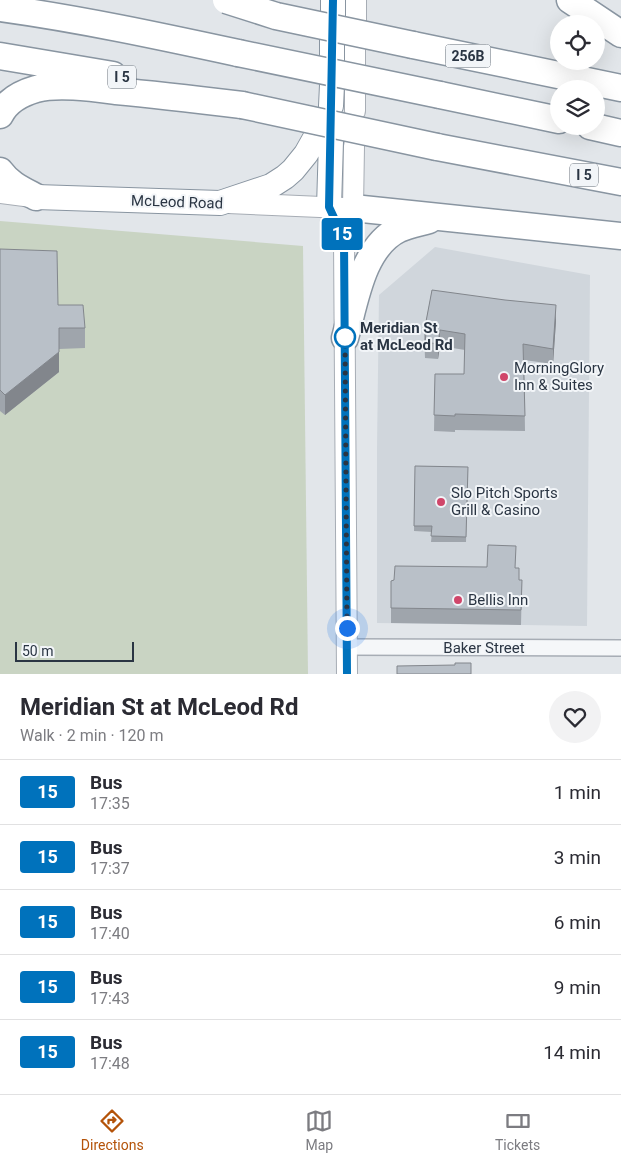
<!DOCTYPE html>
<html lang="en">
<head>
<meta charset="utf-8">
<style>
	body { margin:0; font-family:Roboto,sans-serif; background:#f2f2f3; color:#2b2b33; height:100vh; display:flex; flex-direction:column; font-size:19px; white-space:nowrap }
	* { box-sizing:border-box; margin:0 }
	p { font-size:16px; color:#7c7c81 }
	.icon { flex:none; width:28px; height:28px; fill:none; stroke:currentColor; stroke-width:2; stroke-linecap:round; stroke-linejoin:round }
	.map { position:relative; height:674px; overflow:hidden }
	.panel { display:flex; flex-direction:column; background:#fff; flex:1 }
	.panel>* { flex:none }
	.badge { padding:0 10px; border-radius:4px; font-size:18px; line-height:32px }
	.buttons { position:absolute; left:550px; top:15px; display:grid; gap:10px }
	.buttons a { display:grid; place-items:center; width:55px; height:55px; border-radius:50%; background:#fff; box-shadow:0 5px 20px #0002; font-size:25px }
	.scale { position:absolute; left:15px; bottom:12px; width:119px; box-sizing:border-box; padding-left:5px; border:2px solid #2a3543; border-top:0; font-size:14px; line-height:18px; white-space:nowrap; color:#2a3543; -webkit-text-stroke:4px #f2f5f8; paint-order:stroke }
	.you { position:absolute; width:25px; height:25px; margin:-12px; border:4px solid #fff; border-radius:50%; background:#1a73e8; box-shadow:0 0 0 8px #1a73e833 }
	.map>.badge { position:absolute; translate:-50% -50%; box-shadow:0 0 0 2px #fff }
	.round { display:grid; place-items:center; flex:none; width:52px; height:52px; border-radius:26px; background:#f2f2f3 }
	.headline { display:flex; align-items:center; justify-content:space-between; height:85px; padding:0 20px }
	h1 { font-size:24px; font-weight:700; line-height:38px }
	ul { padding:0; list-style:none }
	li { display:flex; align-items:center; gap:15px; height:65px; padding:0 20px; border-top:1px solid #e1e1e2 }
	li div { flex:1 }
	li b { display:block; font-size:19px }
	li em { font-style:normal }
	li .badge { min-width:55px; font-weight:700; text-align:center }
	.dock { display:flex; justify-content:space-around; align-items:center; height:70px; border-top:1px solid #e1e1e2; background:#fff; font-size:14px; color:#7c7c81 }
	.dock a { display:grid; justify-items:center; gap:2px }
	.dock .current { color:#b45309 }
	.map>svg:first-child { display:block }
	.built { fill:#d0d6dc }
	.green { fill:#c9d4c3 }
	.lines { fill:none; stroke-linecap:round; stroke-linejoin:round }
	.minor-casing { stroke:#a7adb5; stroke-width:18 }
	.secondary-casing { stroke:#a7adb5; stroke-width:22 }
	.trunk-casing { stroke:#8995a1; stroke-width:26 }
	.motorway-casing { stroke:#8995a1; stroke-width:29 }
	.minor { stroke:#f5f7f9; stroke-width:15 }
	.secondary { stroke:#fff; stroke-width:20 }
	.trunk { stroke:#fff; stroke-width:24 }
	.motorway { stroke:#fff; stroke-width:26 }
	.motorway-bridge-casing { stroke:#8995a1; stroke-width:29; stroke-linecap:butt }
	.motorway-bridge { stroke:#fff; stroke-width:26 }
	.wall { fill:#9fa5ac }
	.shaded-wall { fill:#82868c }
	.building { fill:#b9c0c8; stroke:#82868c }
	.line-casing { stroke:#fff; stroke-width:11 }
	.line { stroke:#0072bc; stroke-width:8 }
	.walk { stroke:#2a3543; stroke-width:5; stroke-dasharray:0 9 }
	.stop-dot { fill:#fff; stroke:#0072bc; stroke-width:2.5 }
	.poi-dot { fill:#d0466a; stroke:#f2f5f8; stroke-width:2 }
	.labels { text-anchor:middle; stroke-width:4; stroke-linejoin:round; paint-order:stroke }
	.shield { fill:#f2f5f8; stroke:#666f79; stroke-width:1 }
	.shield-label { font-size:14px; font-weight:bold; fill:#2a3543 }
	.street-label { font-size:15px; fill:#2a3543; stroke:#f2f5f8 }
	.stop-label { font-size:15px; font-weight:bold; fill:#2a3543; stroke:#f2f5f8; text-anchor:start }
	.poi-label { font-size:15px; fill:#2a3543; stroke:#f2f5f8; text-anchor:start }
</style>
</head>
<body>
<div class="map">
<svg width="621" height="674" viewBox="0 0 621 674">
	<rect width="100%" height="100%" fill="#e2e6ea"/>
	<path class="built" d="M435,247L590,275L587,626L377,623V448L379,295Z"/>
	<path class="green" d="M0,221L303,246L308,674H0Z"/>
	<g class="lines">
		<defs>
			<path id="minor" d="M347,647L621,648"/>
			<path id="secondary" d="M356,22V0
				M355,65V43
				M355,111V89
				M0,193L32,197
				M228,203L344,208
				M347,674L344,239L353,208L354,146"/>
			<path id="trunk" d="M333,17V0
				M332,60V38
				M331,106L332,85
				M36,197L220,203L271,186L285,177L293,170L306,154L315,138
				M329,207L331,141"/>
			<path id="motorway" d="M570,0L621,34
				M0,8C80,19 159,36 238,53
				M413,45L621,88
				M0,56L113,75
				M440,95L559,120
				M0,115C7,101 22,93 36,89C58,83 93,88 116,91C158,95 200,100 242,105
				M590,126L621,133
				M437,147L621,182
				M0,171C9,184 23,190 36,197
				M353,208L621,236
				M345,338C355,302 362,247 399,229C409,225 419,223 429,220"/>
		</defs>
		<use href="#minor" class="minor-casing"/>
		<use href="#secondary" class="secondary-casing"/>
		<use href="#trunk" class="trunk-casing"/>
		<use href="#motorway" class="motorway-casing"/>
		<use href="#minor" class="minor"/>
		<use href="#secondary" class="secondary"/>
		<use href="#trunk" class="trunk"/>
		<use href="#motorway" class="motorway"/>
		<defs>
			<path id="motorway-bridge" d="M226,0L276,16L413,45
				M238,53L440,95
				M242,105L437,147"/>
		</defs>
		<use href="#motorway-bridge" class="motorway-bridge-casing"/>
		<use href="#motorway-bridge" class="motorway-bridge"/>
	</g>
	<path class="wall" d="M0,249L58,305L85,328V348L59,349V372L5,415L0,411Z
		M432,290L556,321L553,364L524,360L525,431L455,430V432L434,431L435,374H464L465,350L440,346L438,359L425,358L424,332Z
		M415,466L468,467L466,542H431L432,532L414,531Z
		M516,568L519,580H522L521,625L391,623V581Z"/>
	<path class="shaded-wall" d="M556,305V321L553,364V349Z
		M440,330V346L438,359V344Z
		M59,352V372L5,415V395Z"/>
	<path class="building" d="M0,249L57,251L58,305H83L85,328H59V352L5,395L0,390Z
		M432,290L505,300L556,305L553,349L523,344L525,416L455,414V416L434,415L435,374H464L465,334L440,330L438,344L425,342L426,333L424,332Z
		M415,466L468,467L466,537L431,536L432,526H414Z
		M488,545L516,546L515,568H519V580H522L521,610L391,608V581L394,580L395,566L487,567Z
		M455,663H471V674H397V666L455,665Z"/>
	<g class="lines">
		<defs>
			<path id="line" d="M333,0L329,207L344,239L347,674"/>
		</defs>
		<use href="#line" class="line-casing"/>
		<use href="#line" class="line"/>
		<path class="walk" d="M345,337L347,628"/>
	</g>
	<circle class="stop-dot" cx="345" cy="337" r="10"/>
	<g class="poi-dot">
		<circle cx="504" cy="377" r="5"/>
		<circle cx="441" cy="502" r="5"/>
		<circle cx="458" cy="600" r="5"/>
	</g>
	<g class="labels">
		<g class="shield">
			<rect x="445.5" y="44.5" width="45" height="23" rx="4"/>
			<rect x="108" y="65.5" width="28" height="23" rx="4"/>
			<rect x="570" y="163.5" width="28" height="23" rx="4"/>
		</g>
		<g class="shield-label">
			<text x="468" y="61">256B</text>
			<text x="122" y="82">I 5</text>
			<text x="584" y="180">I 5</text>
		</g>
		<g class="street-label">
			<text transform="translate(177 202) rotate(2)" y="5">McLeod Road</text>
			<text x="484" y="653">Baker Street</text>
		</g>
		<g class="stop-label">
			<text x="360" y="333">Meridian St<tspan x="360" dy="17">at McLeod Rd</tspan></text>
		</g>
		<g class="poi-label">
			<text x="514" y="373">MorningGlory<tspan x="514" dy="17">Inn &amp; Suites</tspan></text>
			<text x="451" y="498">Slo Pitch Sports<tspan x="451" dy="17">Grill &amp; Casino</tspan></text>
			<text x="468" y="605">Bellis Inn</text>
		</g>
	</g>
</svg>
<div class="buttons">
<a><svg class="icon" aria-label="locate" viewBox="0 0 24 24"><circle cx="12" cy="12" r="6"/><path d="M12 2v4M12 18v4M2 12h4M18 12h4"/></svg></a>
<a><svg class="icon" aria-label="layers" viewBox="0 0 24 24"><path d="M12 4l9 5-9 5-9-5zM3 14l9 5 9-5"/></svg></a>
</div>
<div class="scale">50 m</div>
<div class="you" style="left:347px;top:628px"></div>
<b class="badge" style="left:342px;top:234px;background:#0072bc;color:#fff">15</b>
</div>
<section class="panel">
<div class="headline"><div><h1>Meridian St at McLeod Rd</h1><p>Walk · 2 min · 120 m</p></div><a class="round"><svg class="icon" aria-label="heart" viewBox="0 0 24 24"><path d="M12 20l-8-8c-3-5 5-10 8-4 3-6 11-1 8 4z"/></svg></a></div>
<ul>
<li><span class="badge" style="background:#0072bc;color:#fff">15</span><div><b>Bus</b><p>17:35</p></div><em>1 min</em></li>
<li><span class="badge" style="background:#0072bc;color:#fff">15</span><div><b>Bus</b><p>17:37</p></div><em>3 min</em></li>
<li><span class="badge" style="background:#0072bc;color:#fff">15</span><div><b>Bus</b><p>17:40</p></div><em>6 min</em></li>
<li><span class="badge" style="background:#0072bc;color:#fff">15</span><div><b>Bus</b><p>17:43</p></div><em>9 min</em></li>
<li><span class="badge" style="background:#0072bc;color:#fff">15</span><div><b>Bus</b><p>17:48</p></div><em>14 min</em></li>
</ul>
</section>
<nav class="dock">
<a class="current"><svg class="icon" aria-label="directions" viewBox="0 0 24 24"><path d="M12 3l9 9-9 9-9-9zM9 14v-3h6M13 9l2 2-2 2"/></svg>Directions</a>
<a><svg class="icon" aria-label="map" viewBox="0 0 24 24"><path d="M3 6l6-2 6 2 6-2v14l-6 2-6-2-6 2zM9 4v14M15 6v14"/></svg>Map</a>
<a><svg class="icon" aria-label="tickets" viewBox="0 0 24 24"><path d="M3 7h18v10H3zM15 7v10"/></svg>Tickets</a>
</nav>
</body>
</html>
